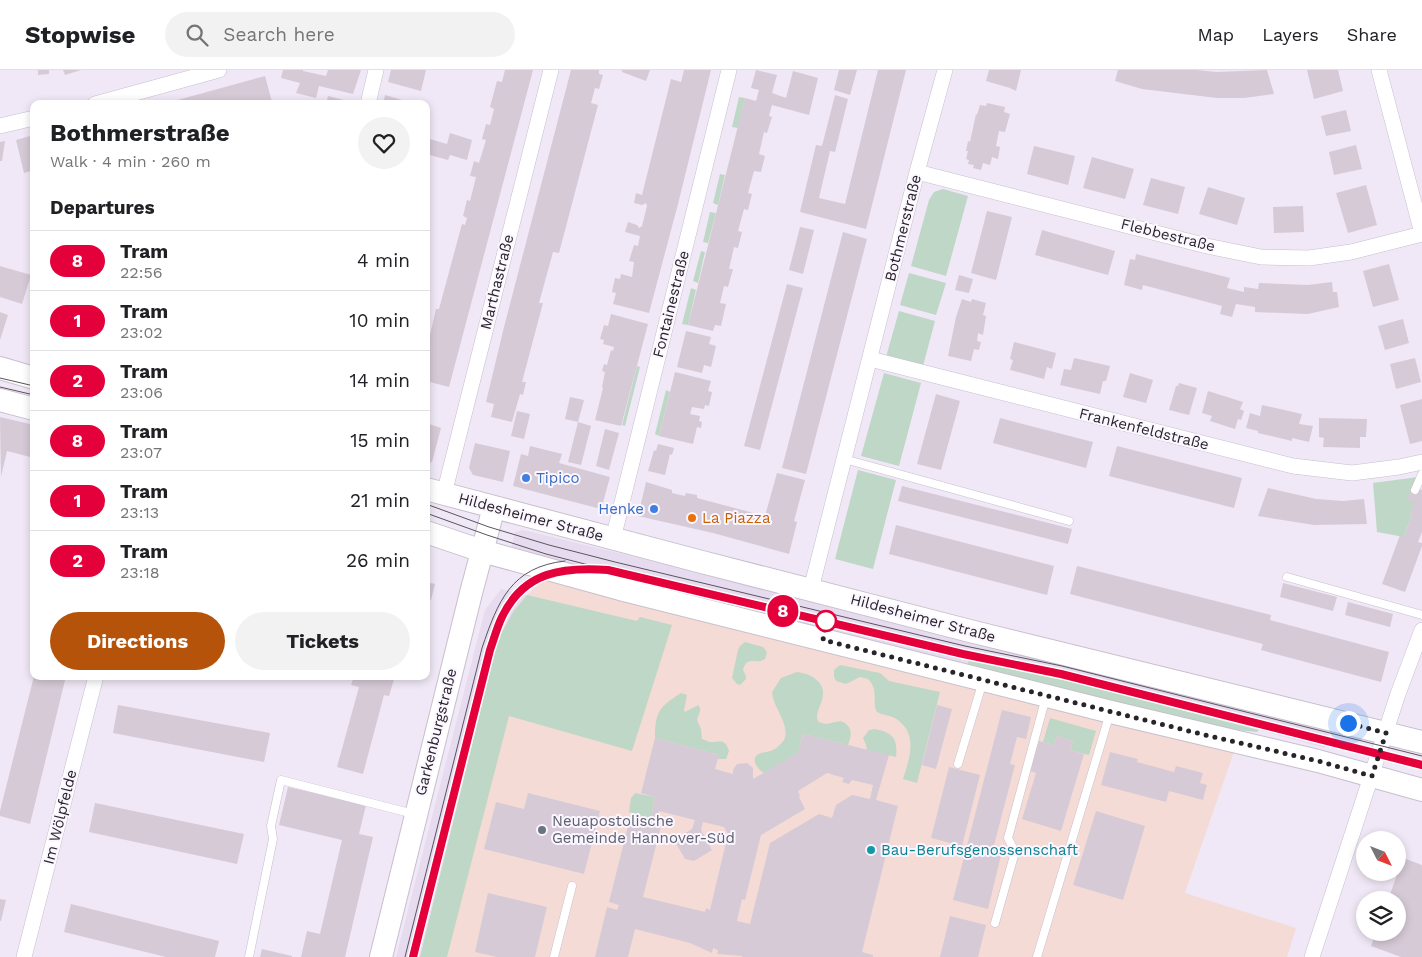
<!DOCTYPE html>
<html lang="en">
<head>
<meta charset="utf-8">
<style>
	body { margin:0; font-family:"Work Sans",sans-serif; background:#f2f2f2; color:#202124; height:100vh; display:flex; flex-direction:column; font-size:19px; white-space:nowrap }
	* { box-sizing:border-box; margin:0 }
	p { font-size:16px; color:#757577 }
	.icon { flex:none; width:28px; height:28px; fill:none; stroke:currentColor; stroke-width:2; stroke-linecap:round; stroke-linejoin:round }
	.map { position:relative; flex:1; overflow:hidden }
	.drawer { position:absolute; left:30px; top:30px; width:400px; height:580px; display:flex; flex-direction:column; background:#fff; border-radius:10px; box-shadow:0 2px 8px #0003 }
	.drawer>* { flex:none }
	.badge { padding:0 10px; border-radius:16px; font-size:18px; line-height:32px }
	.needle { width:32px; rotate:132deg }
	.tools { position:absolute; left:1356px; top:761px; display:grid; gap:10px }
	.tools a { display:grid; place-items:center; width:50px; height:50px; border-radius:50%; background:#fff; box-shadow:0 2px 8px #0003; font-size:25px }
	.you { position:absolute; width:25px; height:25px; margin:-12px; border:4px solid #fff; border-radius:50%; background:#1a73e8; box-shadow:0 0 0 8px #1a73e833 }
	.map>.badge { position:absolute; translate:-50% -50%; box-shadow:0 0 0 2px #fff }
	h2 { padding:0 20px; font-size:19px; line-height:45px }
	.round { display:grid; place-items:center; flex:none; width:52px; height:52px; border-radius:26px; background:#f2f2f2 }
	.overview { display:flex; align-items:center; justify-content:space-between; height:85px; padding:0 20px }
	h1 { font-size:24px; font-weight:700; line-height:38px }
	.action { display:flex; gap:10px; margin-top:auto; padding:10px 20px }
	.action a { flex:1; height:58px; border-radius:30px; background:#b45309; color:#fff; font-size:20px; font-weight:700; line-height:58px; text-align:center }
	.action a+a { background:#f2f2f2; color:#202124 }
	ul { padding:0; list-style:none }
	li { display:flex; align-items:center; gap:15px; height:60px; padding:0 20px; border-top:1px solid #e0e0e0 }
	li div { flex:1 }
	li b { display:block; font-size:19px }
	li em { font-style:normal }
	li .badge { min-width:55px; font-weight:700; text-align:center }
	header { display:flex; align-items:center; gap:30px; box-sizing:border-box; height:70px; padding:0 25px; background:#fff; border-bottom:1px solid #e0e0e0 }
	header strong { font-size:24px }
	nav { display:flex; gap:28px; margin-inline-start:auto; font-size:18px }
	.search { width:350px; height:45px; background:#f2f2f2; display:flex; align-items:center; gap:12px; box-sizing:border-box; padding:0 18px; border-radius:28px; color:#757577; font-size:19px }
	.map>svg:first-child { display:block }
	.commercial { fill:#f5dbd5 }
	.built { fill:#e7dbf0 }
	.green { fill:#bfd7c7 }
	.building { fill:#d6cad6; fill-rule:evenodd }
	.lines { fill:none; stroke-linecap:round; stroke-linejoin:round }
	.lane-casing { stroke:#c7bfcd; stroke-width:9 }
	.street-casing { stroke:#c7bfcd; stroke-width:16 }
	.secondary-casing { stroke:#c7bfcd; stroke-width:24 }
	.lane { stroke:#fff; stroke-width:8 }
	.street { stroke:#fff; stroke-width:15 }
	.secondary { stroke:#fff; stroke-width:22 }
	.tram { stroke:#5a555d; stroke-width:1 }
	.line-casing { stroke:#fff; stroke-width:11 }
	.line { stroke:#e4003a; stroke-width:8 }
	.walk { stroke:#28252a; stroke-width:5; stroke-dasharray:0 9 }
	.shop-dot { fill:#3f7fe0; stroke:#fbf6ff; stroke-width:2 }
	.food-dot { fill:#e8710a; stroke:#fbf6ff; stroke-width:2 }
	.stop-dot { fill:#fff; stroke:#e4003a; stroke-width:2.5 }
	.worship-dot { fill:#6b7280; stroke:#fbf6ff; stroke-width:2 }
	.culture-dot { fill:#0f9aa8; stroke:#fbf6ff; stroke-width:2 }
	.labels { text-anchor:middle; stroke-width:4; stroke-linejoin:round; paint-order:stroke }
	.street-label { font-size:15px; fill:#28252a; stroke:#fbf6ff }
	.shop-label { font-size:15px; fill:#366cbe; stroke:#fbf6ff; text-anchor:start }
	.food-label { font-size:15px; fill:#c56008; stroke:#fbf6ff; text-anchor:start }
	.worship-label { font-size:15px; fill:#5b616d; stroke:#fbf6ff; text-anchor:start }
	.culture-label { font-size:15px; fill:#0d838f; stroke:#fbf6ff; text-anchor:start }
</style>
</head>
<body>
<header>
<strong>Stopwise</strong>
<div class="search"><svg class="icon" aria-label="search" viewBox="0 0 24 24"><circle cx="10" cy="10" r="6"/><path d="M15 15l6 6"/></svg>Search here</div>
<nav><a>Map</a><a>Layers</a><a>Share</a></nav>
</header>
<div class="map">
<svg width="1422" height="887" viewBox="0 0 1422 887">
	<rect width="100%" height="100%" fill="#f0e8f6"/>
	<path class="commercial" d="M545,509L1237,673L1185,823L1296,858L1287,887H420L513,542L527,525Z"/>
	<path class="built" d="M523,460L918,555L1330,659L1325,678L1200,644L1025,600L969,589L967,597L682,528L511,479L515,462Z
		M501,519L527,525L513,542L498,569L420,887H396L485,540Z"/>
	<path class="green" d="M739,27L745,28L738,58L732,57Z
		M720,104L725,105L718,135L713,133Z
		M943,119L968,126L946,206L911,196L929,130L934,122Z
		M710,142L716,143L708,173L703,172Z
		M701,181L705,182L698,213L693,211Z
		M909,203L946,213L936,245L900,235Z
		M691,218L696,220L688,255L682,254Z
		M899,241L935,251L923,296L886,287Z
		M637,296L640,297L625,356L622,355Z
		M884,303L921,313L899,396L861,386Z
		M666,320L670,322L659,366L655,364Z
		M858,400L896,410L873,499L835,489Z
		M1418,407L1419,421L1410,444L1412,445L1404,467L1377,462L1373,413Z
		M527,525L637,551L640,547L672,555L632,681L509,646L447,887H420L498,569L513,542Z
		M745,572L763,577L767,582L765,589L761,591C752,592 746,588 743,600L746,606V609L740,615L737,614L732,608L738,580L740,576Z
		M969,589L1025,600L1259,660L1257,662L1236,660L967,597Z
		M840,595L880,603L889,611L940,622L917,713L903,709C909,690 918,666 899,651C893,645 884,646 877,642C871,632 880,621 868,609L860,607L846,614L836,611L834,607V600Z
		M797,602C808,603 824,610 823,624C823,632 817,639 817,648C818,651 818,652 822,653C831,657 840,645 848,656C853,662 850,669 848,675L803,664L798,683L764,703C756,698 749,687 761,683C765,682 769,682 773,680C777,678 781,674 784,670C791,655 773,638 772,622L781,608Z
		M681,623L687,625L684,640L685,642L698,635C703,640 698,644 697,650L701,659L702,669C703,669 709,672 710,672C720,673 724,667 729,681L726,689H718L719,685L655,668C655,642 659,637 681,623Z
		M1050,648L1096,661L1089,685L1070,680L1073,671L1057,666L1054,675L1043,672Z
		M875,659C893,663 898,668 896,687L867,680L866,675L863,668L869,660Z
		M635,723L655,727L651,749L629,742L631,728Z"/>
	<path class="building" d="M38,0H49V4L38,5Z
		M63,0H81L65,5Z
		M283,0H303V1L326,6L328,0H361L353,24L319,16L316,28L296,23L300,13L281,8Z
		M391,0H426L421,21L388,12Z
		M505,0H533L449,317L426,311V282L436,239H439L462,154L465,155L467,148L463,146L467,130L470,131L476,107L470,106L474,91L479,93L486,70L482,69L486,54L490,55L494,39L490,37L497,11L502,12Z
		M571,0H599V4L603,5L599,19L595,18L591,33L598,35L559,183L553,182L539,233H543L522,312H526L523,325L520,324L512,352L491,347L494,334L486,332L504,257Z
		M622,0H650L646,11L622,2Z
		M684,0H711L678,134L649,243L613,234L616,223L612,222L615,208L620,209L621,204L632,207L634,192L629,191L634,175L638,176L640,166L625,162L628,152L637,155L639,158L642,156L647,136L646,133L642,135L634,133L636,123L642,125L671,9L681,12Z
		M756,0L777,5L772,23L786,28L793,1L818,8L809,45L772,35L769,46L772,47L767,63L764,62L759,84L765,86L761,102L754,101L748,123L752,124L748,140L744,139L738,161L742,162L738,178L734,177L729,199H733L728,217L724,216L720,233L726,234L721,256L715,255L713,261L688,255L745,28L756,31L759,20L751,18Z
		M839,0H857L850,25L834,20Z
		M878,0H906L866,159L800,142L816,75L822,76L835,25L848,29L835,82L830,81L819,128L845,134Z
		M989,0H1021L1016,21L1010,18L986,11Z
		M1118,0H1197L1217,2L1267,0L1274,24L1244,28H1217L1142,19L1115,11Z
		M1307,0H1338L1343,21L1314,29Z
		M265,6L272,32L264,34H163Z
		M385,25L409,32L408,34H383Z
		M328,26L355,33V34H326Z
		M987,33L1005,37L1004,42L1010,44L1005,62L999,61L996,76L1000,77L998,89L992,87L990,95L983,93L981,100L973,98L974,95L968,94L969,90L966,89L968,81H966L968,71L970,72L976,44L977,45L980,35L986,36Z
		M1346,40L1351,61L1326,66L1321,46Z
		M450,63L472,70L467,90L450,85L448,90L426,84V68L447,74Z
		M34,65V100L24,103L16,70Z
		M5,71L2,91H0V72Z
		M1356,75L1362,99L1334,105L1329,82Z
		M1034,76L1075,86L1068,115L1027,104Z
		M1092,87L1134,99L1125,129L1083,118Z
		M1151,108L1185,117L1178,144L1143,135Z
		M1366,115L1377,155L1348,163L1336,123Z
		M1208,117L1245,128L1237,155L1199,144Z
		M1303,136L1304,162L1274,163L1273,137Z
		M987,141L1012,147L996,210L971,203Z
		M800,157L814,160L803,204L789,200Z
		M1042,160L1115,181L1108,205L1035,185Z
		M843,162L867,169L806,404L782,398Z
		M1136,184L1230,208L1227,218L1244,222V217L1258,219L1259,213L1308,215L1332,212L1333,222H1337L1339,237L1308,244L1255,242V237L1236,234L1232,247L1220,244L1222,236L1143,215L1142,220L1124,215L1130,189L1135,190Z
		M1389,194L1399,230L1373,237L1363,201Z
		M0,196L31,205L22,234L0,227Z
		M959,205L973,209L969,223L955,220Z
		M787,214L803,218L760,380L744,376Z
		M962,229L971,232L972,229L986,233L983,245L986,246L983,265L978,263L977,271L981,272L979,280L974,279L971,291L948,286L956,247Z
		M0,242L8,245L0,270Z
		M611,244L648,254L621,356L595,350L603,318L602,317L605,302L602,301L604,294L607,295L611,280L613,281L614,277L603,274L604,270L600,269L604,255L608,256Z
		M1403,249L1409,273L1385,280L1378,256Z
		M686,261L711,267L709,274L716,276L711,297L704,295L702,303L677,297Z
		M1014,272L1056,283L1052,299L1047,297L1044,309L1010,300L1013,290L1010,289Z
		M1074,288L1110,296L1106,311H1103L1100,324L1060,315L1064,299L1071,300Z
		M1415,288L1421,312L1396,319L1390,294Z
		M675,302L711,311L708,321L712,322L709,336L705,335L704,339L692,337L691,341L690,344L700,346L699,351L702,352L701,358L697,357L693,374L659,366Z
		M1130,303L1153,310L1146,333L1123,327Z
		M1179,313L1197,318L1189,345L1169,340L1176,316H1178Z
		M1208,321L1243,332L1240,339L1244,341L1241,350L1238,349L1235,359L1210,351L1212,346L1202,343Z
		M936,324L960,331L941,400L917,394Z
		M570,327L584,330L578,352L565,349Z
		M1422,329V371L1410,374L1400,335Z
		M1262,335L1302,344L1299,354L1313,356L1309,372L1292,368V371L1258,363V361L1246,358L1250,343L1260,346Z
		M517,341L530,344L524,369L511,366Z
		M0,347L34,355V388L7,381L1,407Z
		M1000,348L1093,372L1086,398L993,373Z
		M1319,348L1367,349L1366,367H1360V378L1323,377L1324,368L1319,367Z
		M578,352L591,356L581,395L568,392Z
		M426,353L441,358L432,392L427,394Z
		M605,359L619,363L609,400L596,396Z
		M475,373L510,381L503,412L473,405L469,398Z
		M658,374L674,378L672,385L670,384L665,405L648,401L654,380L656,381Z
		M530,376L562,384L559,393L610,407L602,436L597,438L513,416L521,384L528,386Z
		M1117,376L1242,408L1234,438L1109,406Z
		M777,403L805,410L794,451L797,452L789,484L713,463L638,446L646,412L672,420V423L685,426L686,423L697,425V428L765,446Z
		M902,416L1072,459L1068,474L898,431Z
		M1268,418L1316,429L1343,431L1364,429L1367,454L1314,455L1258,446Z
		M1412,418L1419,421V419L1422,420V462L1418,472L1422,473V476L1405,522L1382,514L1400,465L1404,467L1412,445L1410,444L1414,433L1407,430Z
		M896,455L1054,496L1047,525L889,484Z
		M1077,496L1271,545L1270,550L1389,582L1381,612L1261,580L1263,574L1070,524Z
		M426,512L435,514L431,530L426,529Z
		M1283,513L1337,527L1333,541L1280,527Z
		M1348,532L1393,544L1390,557L1345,545Z
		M34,606H66L30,754L0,746V741Z
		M354,606H395L389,626L384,625L363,704L337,697L359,617L351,615Z
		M118,635L270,663L264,692L113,663Z
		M937,635L952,639L936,699L922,695Z
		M1002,640L1031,647L1026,669L1017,667L1010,694L1015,695L994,775L1003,777L988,839L953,830Z
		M803,664L889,685L876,730L898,736L862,882L873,885V887H742V886L717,884L718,880L713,878L712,883L690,873L635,859L628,887H595L607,837L617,840L619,835L609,832L631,744L651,749L655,727L641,723L655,668L719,685L715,699L733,704V700L737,694L747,693L753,698V709L798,683ZM827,703L844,708L842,712L849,714L852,710L873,715L870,729L852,725L836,735L832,748L819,744L770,773L750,854L737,851L742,829L745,830L761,765L805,739L799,727L800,726L798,721ZM659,741L695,750L692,759L674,770L685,789L694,791L712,780L701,760L703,752L724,757L728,764L710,840L706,838L705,842L643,827L662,752L657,750Z
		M1057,666L1073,671L1070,680L1084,684L1061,761L1022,749L1036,703L1030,701L1039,671L1054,675Z
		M1110,682L1138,689L1137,692L1174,702L1176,696L1203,703L1200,713L1207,715L1203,730L1169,721L1166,732L1101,715Z
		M949,697L980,705L962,776L931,768Z
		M288,717L366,735L359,764L373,767L345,887H301L307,861L320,864L342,770L279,755Z
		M528,723L600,741L584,804L484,779L496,732L524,739Z
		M95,733L244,764L237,794L89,762Z
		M1096,741L1145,756L1123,830L1073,815Z
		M1403,788L1422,795V887H1401L1371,876L1376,862H1398V830H1388Z
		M488,823L547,837L535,887H497L475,882Z
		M0,829L6,830L1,851H0Z
		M71,834L219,871L215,887H166L64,862Z
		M950,846L986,855L978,887H940Z
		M262,879L292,886V887H260Z"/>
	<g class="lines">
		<defs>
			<path id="lane" d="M844,389L1069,451
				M1415,420L1422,404
				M1287,507L1422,545
				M958,694L983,611
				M995,853L1015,782L1008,768L1046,627
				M249,887L273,769L271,756L281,710L414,744
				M554,887L572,816
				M1037,887L1110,643"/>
			<path id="street" d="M1379,0L1422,163
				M95,34L219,0
				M368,34L376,0
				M0,56L34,48
				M917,102L1207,176L1261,187L1309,188L1351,182L1422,164
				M870,289L1293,396L1352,403L1399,397L1422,392
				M444,424L551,0
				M613,469L729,0
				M811,519L917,102L945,0
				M24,887L96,606
				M1312,887L1398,624L1422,560"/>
			<path id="secondary" d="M0,298L34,308
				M0,330L34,339
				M426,419L698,491L970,561L1422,672
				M426,462L482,481L620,519L1111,642L1318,691L1422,720
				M381,887L471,523L494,437"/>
		</defs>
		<use href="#lane" class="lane-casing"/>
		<use href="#street" class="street-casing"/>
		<use href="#secondary" class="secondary-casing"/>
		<use href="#lane" class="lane"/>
		<use href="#street" class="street"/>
		<use href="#secondary" class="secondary"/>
		<path class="tram" d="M0,308L34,316
			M0,317L34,325
			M426,434L489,457L549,475L615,492L965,576L1062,596L1422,686
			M426,443L487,465L546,484L608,500L963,584L1061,604L1422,695
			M405,887L482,578C498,531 511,497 565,491
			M413,887L490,580C494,569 497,558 502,547C519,510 552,497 591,499"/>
	</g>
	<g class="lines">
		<defs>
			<path id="line" d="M413,887L490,580C494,569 497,557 502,547C524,501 563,497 608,500L963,584L1061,604L1422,695"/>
		</defs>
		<use href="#line" class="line-casing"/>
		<use href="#line" class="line"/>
		<path class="walk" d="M826,551L823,570L1201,664L1318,691L1372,706L1386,663L1348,653"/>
	</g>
	<g class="shop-dot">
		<circle cx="526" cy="408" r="5"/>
		<circle cx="654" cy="439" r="5"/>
	</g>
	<circle class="food-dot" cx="692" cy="448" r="5"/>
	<circle class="stop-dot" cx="826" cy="551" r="10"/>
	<circle class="worship-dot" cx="542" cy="760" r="5"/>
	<circle class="culture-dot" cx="871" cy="780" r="5"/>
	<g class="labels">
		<g class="street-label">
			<text transform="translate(903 158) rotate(-76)" y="5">Bothmerstraße</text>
			<text transform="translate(1168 165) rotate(14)" y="5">Flebbestraße</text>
			<text transform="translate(497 212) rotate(-76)" y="5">Marthastraße</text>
			<text transform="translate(671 234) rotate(-76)" y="5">Fontainestraße</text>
			<text transform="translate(1144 359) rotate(14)" y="5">Frankenfeldstraße</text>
			<text transform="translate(531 447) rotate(15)" y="5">Hildesheimer Straße</text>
			<text transform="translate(923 548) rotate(15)" y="5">Hildesheimer Straße</text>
			<text transform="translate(436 662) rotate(-76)" y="5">Garkenburgstraße</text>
			<text transform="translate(60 747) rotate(-76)" y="5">Im Wölpfelde</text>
		</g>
		<g class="shop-label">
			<text x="536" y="413">Tipico</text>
			<text x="644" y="444" text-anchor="end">Henke</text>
		</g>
		<g class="food-label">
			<text x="702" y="453">La Piazza</text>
		</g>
		<g class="worship-label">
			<text x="552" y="756">Neuapostolische<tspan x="552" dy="17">Gemeinde Hannover-Süd</tspan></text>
		</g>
		<g class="culture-label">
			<text x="881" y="785">Bau-Berufsgenossenschaft</text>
		</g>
	</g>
</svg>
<div class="tools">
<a><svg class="needle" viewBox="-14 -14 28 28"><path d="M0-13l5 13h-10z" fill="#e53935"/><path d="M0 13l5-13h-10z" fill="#757577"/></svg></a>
<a><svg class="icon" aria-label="layers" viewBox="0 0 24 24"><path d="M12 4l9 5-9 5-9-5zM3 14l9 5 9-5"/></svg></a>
</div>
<div class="you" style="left:1348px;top:653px"></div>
<b class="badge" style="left:783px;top:541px;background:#e4003a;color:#fff">8</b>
<section class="drawer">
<div class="overview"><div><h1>Bothmerstraße</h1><p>Walk · 4 min · 260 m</p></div><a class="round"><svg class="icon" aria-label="heart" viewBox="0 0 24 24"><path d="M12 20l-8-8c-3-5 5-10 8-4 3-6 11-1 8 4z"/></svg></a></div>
<h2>Departures</h2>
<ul>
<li><span class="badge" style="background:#e4003a;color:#fff">8</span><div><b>Tram</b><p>22:56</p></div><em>4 min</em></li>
<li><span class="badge" style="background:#e4003a;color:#fff">1</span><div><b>Tram</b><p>23:02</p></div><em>10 min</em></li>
<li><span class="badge" style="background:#e4003a;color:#fff">2</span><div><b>Tram</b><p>23:06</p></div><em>14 min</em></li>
<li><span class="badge" style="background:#e4003a;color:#fff">8</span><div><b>Tram</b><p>23:07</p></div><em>15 min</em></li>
<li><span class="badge" style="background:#e4003a;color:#fff">1</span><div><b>Tram</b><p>23:13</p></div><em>21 min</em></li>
<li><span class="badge" style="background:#e4003a;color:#fff">2</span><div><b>Tram</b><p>23:18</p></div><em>26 min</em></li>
</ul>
<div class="action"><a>Directions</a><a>Tickets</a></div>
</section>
</div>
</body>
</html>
